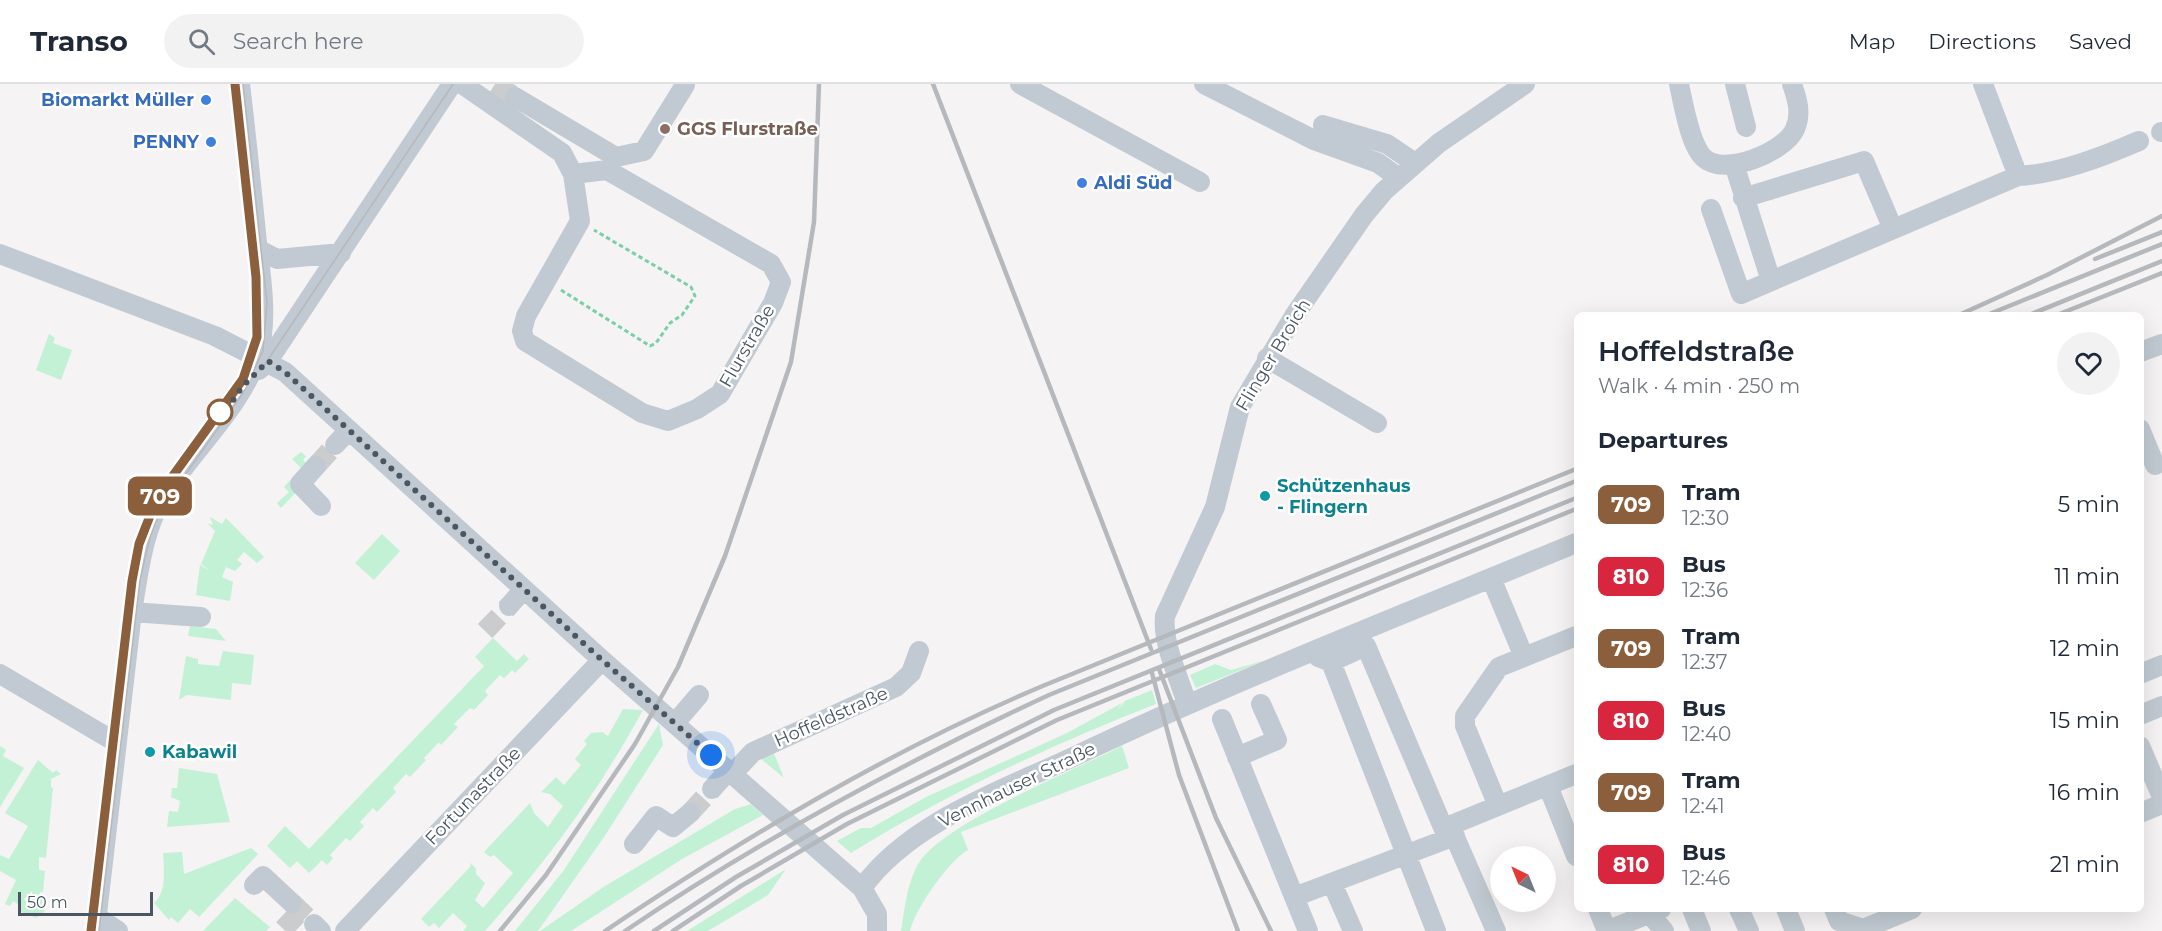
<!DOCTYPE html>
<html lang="en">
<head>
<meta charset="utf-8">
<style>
	body { margin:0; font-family:Montserrat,sans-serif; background:#f2f2f3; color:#1f2937; height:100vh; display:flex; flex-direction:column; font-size:22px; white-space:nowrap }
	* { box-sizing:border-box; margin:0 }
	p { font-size:20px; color:#747a83 }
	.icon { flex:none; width:33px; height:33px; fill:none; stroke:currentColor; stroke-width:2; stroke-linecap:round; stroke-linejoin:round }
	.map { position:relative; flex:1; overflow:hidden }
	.side { position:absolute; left:1574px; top:228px; width:570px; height:600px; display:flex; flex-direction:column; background:#fff; border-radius:9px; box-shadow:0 6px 24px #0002 }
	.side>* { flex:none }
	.badge { padding:0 12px; border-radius:9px; font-size:21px; line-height:39px }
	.needle { width:39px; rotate:317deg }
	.fabs { position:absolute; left:1490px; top:762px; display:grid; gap:12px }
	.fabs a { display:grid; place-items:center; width:66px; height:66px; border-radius:50%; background:#fff; box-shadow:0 6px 24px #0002; font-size:30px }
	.scale { position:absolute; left:18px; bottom:15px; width:135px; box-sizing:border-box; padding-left:6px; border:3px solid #4a5661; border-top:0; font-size:16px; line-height:21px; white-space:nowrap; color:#4a5661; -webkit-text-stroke:4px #fff; paint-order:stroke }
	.you { position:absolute; width:30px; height:30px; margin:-15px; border:4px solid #fff; border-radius:50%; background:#1a73e8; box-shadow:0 0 0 9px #1a73e833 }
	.map>.badge { position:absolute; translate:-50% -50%; box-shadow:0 0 0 3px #fff }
	h2 { padding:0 24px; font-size:22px; line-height:54px }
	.round { display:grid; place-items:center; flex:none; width:63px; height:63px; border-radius:32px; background:#f2f2f3 }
	.headline { display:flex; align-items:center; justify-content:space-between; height:102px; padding:0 24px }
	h1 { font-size:28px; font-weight:600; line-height:45px }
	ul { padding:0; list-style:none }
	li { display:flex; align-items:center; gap:18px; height:72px; padding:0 24px }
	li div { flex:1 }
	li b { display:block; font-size:22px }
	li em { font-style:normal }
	li .badge { min-width:66px; font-weight:700; text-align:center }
	header { display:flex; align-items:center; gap:36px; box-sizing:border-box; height:84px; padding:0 30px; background:#fff; border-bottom:2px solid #e0e1e3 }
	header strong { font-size:28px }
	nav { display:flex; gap:33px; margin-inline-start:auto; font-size:21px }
	.search { width:420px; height:54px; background:#f2f2f3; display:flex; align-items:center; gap:15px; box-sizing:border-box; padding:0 21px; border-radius:33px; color:#747a83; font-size:22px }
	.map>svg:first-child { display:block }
	.green { fill:#c3f1d5 }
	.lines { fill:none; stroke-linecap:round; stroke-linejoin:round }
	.minor-tunnel { stroke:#caccce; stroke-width:20; stroke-dasharray:20 10; stroke-linecap:butt }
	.path { stroke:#7ad0a6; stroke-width:3; stroke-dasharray:4.5 3; stroke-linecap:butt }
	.minor { stroke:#c1cad2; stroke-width:20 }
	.tram { stroke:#b5b8bd; stroke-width:1.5 }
	.rail { stroke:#b5b8bd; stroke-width:4.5 }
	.line-casing { stroke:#fff; stroke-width:14 }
	.line { stroke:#8b5e3c; stroke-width:9 }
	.walk { stroke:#4a5661; stroke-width:6; stroke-dasharray:0 10.8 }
	.shop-dot { fill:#3f7fe0; stroke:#fff; stroke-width:2 }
	.education-dot { fill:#8d6e63; stroke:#fff; stroke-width:2 }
	.stop-dot { fill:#fff; stroke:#8b5e3c; stroke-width:3 }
	.culture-dot { fill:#0f9aa8; stroke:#fff; stroke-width:2 }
	.labels { text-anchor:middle; stroke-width:5; stroke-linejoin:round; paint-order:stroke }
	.shop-label { font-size:18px; font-weight:bold; fill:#366cbe; stroke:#fff; text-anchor:end }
	.education-label { font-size:18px; font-weight:bold; fill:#785e54; stroke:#fff; text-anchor:start }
	.street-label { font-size:18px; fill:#4a5661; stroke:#fff }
	.culture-label { font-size:18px; font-weight:bold; fill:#0d838f; stroke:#fff; text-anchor:start }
</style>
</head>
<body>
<header>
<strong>Transo</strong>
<div class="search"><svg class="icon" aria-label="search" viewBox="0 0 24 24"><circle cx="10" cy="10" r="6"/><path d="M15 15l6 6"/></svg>Search here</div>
<nav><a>Map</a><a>Directions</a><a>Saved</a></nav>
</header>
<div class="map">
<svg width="2162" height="847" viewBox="0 0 2162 847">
	<rect width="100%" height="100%" fill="#f5f3f3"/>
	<path class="green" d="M49,250L55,254L53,259L72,266L61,296L36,286Z
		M301,368L306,372L303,376L310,383L319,384L281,424L277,419L289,408L284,403L301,384L292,375Z
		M210,433L222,440L226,434L264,473L257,479L244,468L237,476L242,480L235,487L226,483L222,493L233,498L230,517L196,511L200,481L211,487L201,480L215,447L207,439L213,441Z
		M382,450L400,467L374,496L355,479Z
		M190,542L216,545L226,557L188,552Z
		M493,554L517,577L524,570L529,575L515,589L512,586L504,594L500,591L485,607L488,611L474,626L470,624L454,640L458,643L441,661L439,658L424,674L426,676L410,693L406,690L393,704L396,708L377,728L373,724L360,738L364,742L350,757L346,754L330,771L333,774L327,781L322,776L309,789L297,777L290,784L267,762L285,742L309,765L484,582L475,573Z
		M223,567L254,571L251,601L232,599L231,616L187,611L179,616L186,572L198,575V580L219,582Z
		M1266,576L1196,604L1190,591L1215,580L1231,586Z
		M1152,606L1156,620C1051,661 946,710 851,769L837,757L861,744H871L926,713L1067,649L1122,619L1117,627L1125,617Z
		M623,625L643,626C599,707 546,778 485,847H463L467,842L453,829L439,844L434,839L429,843L421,835L470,783L471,779L476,785V790L485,799L475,816L483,824L513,789L494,771L490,773L484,768L530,719L534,729L548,743L563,722L550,710L541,708L556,693L564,701L581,681L575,675L587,660L584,657L591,649L602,648L608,652Z
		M659,640L663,661L604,753L538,847H515L564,786Z
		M0,662L6,666L3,672L24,684L0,723Z
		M1122,662L1129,684L961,748L968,766C949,776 915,825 910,847H901C905,824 907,797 920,777C947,738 1076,685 1122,662Z
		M773,667L784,694L760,674Z
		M38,676L53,689L56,686L61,690L51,695V703L53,704L46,774L39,773V786L45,787L43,808H40L39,814L46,815L44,828L36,834L19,827L18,820L13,817L10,822L5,820L16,796L0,787V771L9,775L28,742L5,729Z
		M179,684L217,690L230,738L167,743L169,727L178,728L180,717L171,713L172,704H177Z
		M751,720L763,731L682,775L571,847H540L605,802L735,725Z
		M251,764L258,770L199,833L190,825L178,839L171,833L169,836L154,819C167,808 164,785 163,769L182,768L184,790Z
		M786,785L768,811L708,847H687Z
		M235,814L270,843L266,847H203Z"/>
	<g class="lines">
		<path class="minor-tunnel" d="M495,0L515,13
			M316,382L335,361
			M485,547L509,522
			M690,729L712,705
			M292,819L314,840
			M283,831L300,847"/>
		<path class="path" d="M561,206L650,262L656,259L670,239L682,231L695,212L691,203L594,146"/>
		<path class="minor" d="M462,0L562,69L573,90L580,137L526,232L522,247L525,257L642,329L668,337L697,325L720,310L773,219L781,198L771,180L607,86L573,90
			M1020,0L1200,98
			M1204,0L1314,56L1378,79L1399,94
			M1679,0C1683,18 1690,62 1704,74C1724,93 1785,68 1795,45C1802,29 1797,15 1792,0
			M1735,0L1746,43
			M1983,0L2018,92C2058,90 2102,73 2139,57
			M515,13L616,73L644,67L685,1
			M1323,41L1387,60L1415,79
			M2161,48H2162
			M1734,80L1771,197
			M1743,114L1864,77L1893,145
			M1711,125L1741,210L2018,92
			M258,165L277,175L341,169
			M0,170L215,252L285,288L602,576L862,804L877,830V847
			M2140,268L2162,260
			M1267,274L1377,339
			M259,286L268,277L452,0
			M2140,345L2155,381
			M335,361L349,346
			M316,382L300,400L321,422
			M1491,494L1524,573
			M509,522L524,505
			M132,528L201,533
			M1318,573L1331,578L1366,562L1448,755
			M1331,578L1436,847
			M0,590L117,659
			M2140,590L2162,581
			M1187,620C1179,593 1162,560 1165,532L1215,423L1240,323L1294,232L1364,131L1384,107L1439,59L1525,0
			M2140,631L2162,622
			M1222,635L1308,847
			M675,639L699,611
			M2140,662L2162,713
			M1237,673L1277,656L1261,620
			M732,690L753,668L896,603L911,589L919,567
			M1548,702L1576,772
			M712,705L728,687
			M1498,722L1465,642V632L1499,583L1576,552
			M2140,729L2162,720
			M1450,742L1496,847
			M1444,744L1576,690
			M634,760L656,732L673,743L690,729
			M1332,799L1353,847
			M254,801L263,792L292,819
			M862,804C909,739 1000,707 1071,674C1237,595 1407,529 1576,459
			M1294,813L1455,752
			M1598,825L1607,847
			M1646,825L1664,847
			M1692,825L1701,847
			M1739,825L1749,847
			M1786,825L1795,847
			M1834,825L1839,837L1863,845L1912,825
			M96,832L118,847
			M314,840L321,847
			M95,847L132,528C139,486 143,443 167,407C195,364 243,320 258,271C269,232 260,189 256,149C251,99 246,50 240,0
			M345,847L602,576
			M1606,847L1661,825"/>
		<path class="tram" d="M261,286L453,0
			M99,847L140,496L150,453L161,425L243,309L263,267L267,219L243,0"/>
		<path class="rail" d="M933,0L1151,565
			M2095,175L2162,148
			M1959,231L2047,191L2162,132
			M1987,231L2162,160
			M2029,231L2162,177
			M2057,231L2162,189
			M1159,585L1216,734L1271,847
			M1152,589L1179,691L1238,847
			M500,847L546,791L635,660L678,583L725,472L791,278L814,138L819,0
			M605,847C744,754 890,666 1045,601L1576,385
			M625,847C760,756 901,680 1049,611L1576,397
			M654,847L736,793L843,731L1054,626L1576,414
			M673,847L741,802L847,740L1057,636L1576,425"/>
	</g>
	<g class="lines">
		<defs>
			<path id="line" d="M91,847L132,497L139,460L153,424L167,400L243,295L257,253L256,193L235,0"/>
		</defs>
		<use href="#line" class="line-casing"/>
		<use href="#line" class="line"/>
		<path class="walk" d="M220,328L224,330L242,303L268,277L285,288L602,576L711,671"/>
	</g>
	<g class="shop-dot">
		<circle cx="206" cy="16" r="6"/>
		<circle cx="211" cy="58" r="6"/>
		<circle cx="1082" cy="99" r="6"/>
	</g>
	<circle class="education-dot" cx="665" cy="45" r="6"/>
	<circle class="stop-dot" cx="220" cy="328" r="12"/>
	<g class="culture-dot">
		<circle cx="1265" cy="412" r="6"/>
		<circle cx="150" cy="668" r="6"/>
	</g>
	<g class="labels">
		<g class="shop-label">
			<text x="194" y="22">Biomarkt Müller</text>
			<text x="199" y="64">PENNY</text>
			<text x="1094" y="105" text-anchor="start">Aldi Süd</text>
		</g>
		<g class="education-label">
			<text x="677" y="51">GGS Flurstraße</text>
		</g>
		<g class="street-label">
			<text transform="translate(747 262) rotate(-60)" y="6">Flurstraße</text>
			<text transform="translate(1273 271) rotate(-59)" y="6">Flinger Broich</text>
			<text transform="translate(831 633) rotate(-24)" y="6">Hoffeldstraße</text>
			<text transform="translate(1017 701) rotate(-26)" y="6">Vennhauser Straße</text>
			<text transform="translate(473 712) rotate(-46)" y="6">Fortunastraße</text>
		</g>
		<g class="culture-label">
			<text x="1277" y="408">Schützenhaus<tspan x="1277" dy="21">- Flingern</tspan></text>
			<text x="162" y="674">Kabawil</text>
		</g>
	</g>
</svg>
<div class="fabs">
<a><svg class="needle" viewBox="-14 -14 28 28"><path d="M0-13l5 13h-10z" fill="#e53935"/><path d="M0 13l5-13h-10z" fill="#747a83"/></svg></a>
</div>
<div class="scale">50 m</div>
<div class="you" style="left:711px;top:671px"></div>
<b class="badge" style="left:160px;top:412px;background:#8b5e3c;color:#fff">709</b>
<section class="side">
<div class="headline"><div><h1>Hoffeldstraße</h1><p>Walk · 4 min · 250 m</p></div><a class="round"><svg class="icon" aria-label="heart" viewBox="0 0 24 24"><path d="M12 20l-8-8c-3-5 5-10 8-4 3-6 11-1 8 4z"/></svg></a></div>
<h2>Departures</h2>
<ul>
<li><span class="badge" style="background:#8b5e3c;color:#fff">709</span><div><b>Tram</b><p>12:30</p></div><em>5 min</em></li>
<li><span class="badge" style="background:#d7263d;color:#fff">810</span><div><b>Bus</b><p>12:36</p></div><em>11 min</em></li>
<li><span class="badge" style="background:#8b5e3c;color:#fff">709</span><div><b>Tram</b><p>12:37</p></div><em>12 min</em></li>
<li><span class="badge" style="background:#d7263d;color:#fff">810</span><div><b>Bus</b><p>12:40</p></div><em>15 min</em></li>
<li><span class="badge" style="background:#8b5e3c;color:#fff">709</span><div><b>Tram</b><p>12:41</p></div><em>16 min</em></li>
<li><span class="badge" style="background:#d7263d;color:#fff">810</span><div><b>Bus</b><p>12:46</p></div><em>21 min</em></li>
</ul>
</section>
</div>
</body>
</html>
